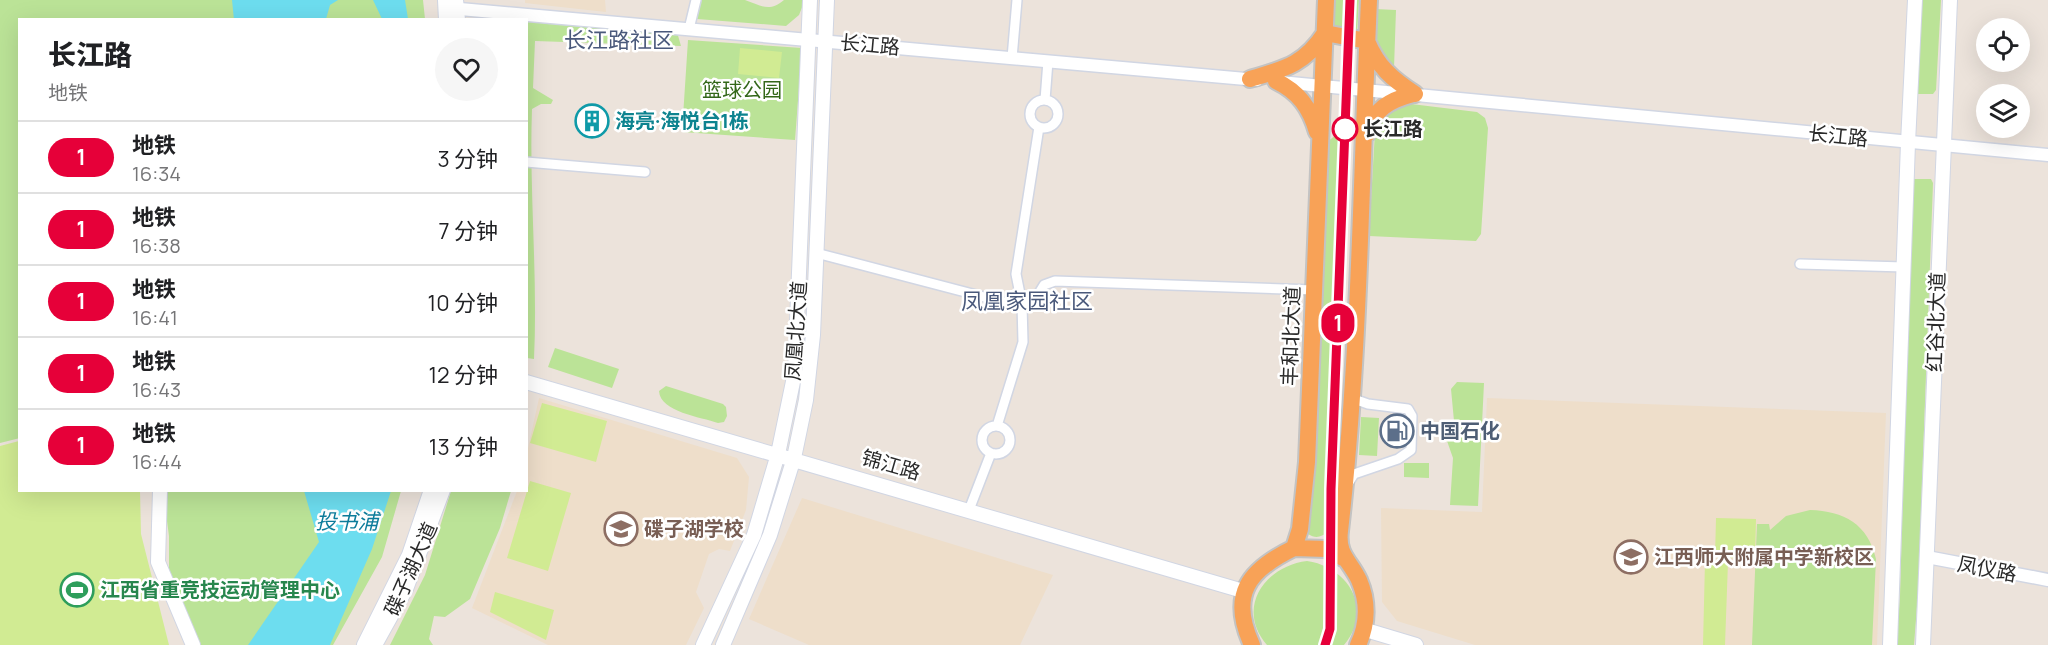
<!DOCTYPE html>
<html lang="zh">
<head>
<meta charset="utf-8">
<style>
	body { margin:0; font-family:Manrope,"Noto Sans SC",sans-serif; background:#f6f6f6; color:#202124; height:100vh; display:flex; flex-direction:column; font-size:22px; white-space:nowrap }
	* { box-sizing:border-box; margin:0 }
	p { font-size:20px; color:#757577 }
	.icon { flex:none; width:33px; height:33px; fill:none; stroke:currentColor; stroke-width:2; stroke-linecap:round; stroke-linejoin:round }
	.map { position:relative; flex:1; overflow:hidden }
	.drawer { position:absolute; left:18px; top:18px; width:510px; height:474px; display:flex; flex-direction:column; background:#fff; border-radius:0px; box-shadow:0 6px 24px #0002 }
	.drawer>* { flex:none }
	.badge { padding:0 12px; border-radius:20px; font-size:21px; line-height:39px }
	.tools { position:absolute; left:1976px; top:18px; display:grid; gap:12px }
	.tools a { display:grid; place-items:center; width:54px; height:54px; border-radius:50%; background:#fff; box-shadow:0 6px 24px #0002; font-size:30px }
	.map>.badge { position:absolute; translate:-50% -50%; box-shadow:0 0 0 3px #fff }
	.round { display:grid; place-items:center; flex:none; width:63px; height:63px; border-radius:32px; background:#f6f6f6 }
	.headline { display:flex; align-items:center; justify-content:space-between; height:102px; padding:0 30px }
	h1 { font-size:28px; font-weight:800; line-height:45px }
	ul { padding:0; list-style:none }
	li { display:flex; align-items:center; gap:18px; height:72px; padding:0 30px; border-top:2px solid #e0e0e0 }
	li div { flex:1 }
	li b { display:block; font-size:22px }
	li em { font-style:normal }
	li .badge { min-width:66px; font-weight:700; text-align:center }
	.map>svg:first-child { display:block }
	.education { fill:#eedeca }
	.green { fill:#bbe397 }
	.pitch { fill:#d1eb93 }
	.water { fill:#6dddef }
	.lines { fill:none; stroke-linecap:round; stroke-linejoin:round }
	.minor-casing { stroke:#d1d6e3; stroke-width:12 }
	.tertiary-casing { stroke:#d1d6e3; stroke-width:15 }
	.secondary-casing { stroke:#d1d6e3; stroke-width:16 }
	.trunk-casing { stroke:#c3c3c3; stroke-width:20 }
	.minor { stroke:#fff; stroke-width:9 }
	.tertiary { stroke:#fff; stroke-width:12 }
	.secondary { stroke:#fff; stroke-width:14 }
	.trunk { stroke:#f8a257; stroke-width:16 }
	.line-casing { stroke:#fff; stroke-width:14 }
	.line { stroke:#e60039; stroke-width:9 }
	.stop-dot { fill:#fff; stroke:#e60039; stroke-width:3 }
	.labels { text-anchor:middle; stroke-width:5; stroke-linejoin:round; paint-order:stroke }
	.street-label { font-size:20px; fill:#2a2a2a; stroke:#fff }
	.park-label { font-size:20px; fill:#336719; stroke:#fff }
	.culture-label { font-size:20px; font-weight:bold; fill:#0d838f; stroke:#fff; text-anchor:start }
	.stop-label { font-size:20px; font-weight:bold; fill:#2a2a2a; stroke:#fff; text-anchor:start }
	.service-label { font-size:20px; font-weight:bold; fill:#4e5e75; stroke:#fff; text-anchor:start }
	.education-label { font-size:20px; font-weight:bold; fill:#785e54; stroke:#fff; text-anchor:start }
	.leisure-label { font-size:20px; font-weight:bold; fill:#27864d; stroke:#fff; text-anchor:start }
	.water-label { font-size:21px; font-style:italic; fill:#0c7c9b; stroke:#fff }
	.quarter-label { font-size:22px; fill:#4a597b; stroke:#fff }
</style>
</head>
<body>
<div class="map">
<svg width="2048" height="645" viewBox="0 0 2048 645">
	<rect width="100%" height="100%" fill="#ece3db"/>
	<path class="education" d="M525,0H605L606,12L525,3Z
		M539,398L737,458L749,477L746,510L730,551L719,549L709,554L696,592L704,608L686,645H548L472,608L517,491L526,490L527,453Z
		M1487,398L1886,413L1877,645H1475L1397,621L1382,602L1381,508L1482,512Z
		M802,498L1053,575L1020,645H809L749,619Z"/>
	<path class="green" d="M0,0H423L425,19L20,20V438L0,443Z
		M701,0C714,0 733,0 745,0C760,5 769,13 784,0H805L799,15L786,26L697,19Z
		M1335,0H1359L1357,33L1334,34Z
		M1920,0H1941L1936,90L1933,94H1918L1916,84Z
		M1375,9L1396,10L1394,68C1371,51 1375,36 1375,9Z
		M527,21L677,32L681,46L535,41L533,88L553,100L551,104H541L532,109C529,192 538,276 534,359L527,358Z
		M688,40L802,48L795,140L682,132Z
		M1403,103L1477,112L1485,118L1488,128L1481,234L1476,241L1369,236L1375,131C1380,117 1391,110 1403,103Z
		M1337,134L1342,135L1350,146L1345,203L1348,211L1328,532C1321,537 1316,539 1308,534L1326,143Z
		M1914,179H1931L1933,183L1918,593L1914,645H1896L1900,597L1911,186Z
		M555,348L619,369L612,388L548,367Z
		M1457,382L1484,383L1478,506L1450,505L1453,458L1447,441L1454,421L1451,389Z
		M666,386L723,404L726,407L727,416L724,422L718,423C701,417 660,412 659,391Z
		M1361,417L1379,418L1377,456L1359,455Z
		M1404,463H1429V478L1404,477Z
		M163,491H401L382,557L333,645H198L169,570V536Z
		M451,491H511L500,528L470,599L445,617L434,616L429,639L433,645H390L425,575Z
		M1810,510C1844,511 1868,524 1876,559L1872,645H1752L1757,524H1769L1770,530L1786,516Z
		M1307,561C1349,567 1374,610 1344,645H1267C1235,608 1265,566 1307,561Z"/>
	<path class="pitch" d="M740,48L782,52L779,78L738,74Z
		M542,403L607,421L596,462L530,443Z
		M19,441L20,490L140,491L141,534L169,645H0V446Z
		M530,481L571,493L548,571L507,558Z
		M1716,518L1756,519L1755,559L1715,557Z
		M1705,561L1728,562L1725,645H1703Z
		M495,592L554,610L546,640L490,612Z"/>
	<path class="water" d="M232,0H338L330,5L326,19L234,20Z
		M373,0H405L408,19H382Z
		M304,491H391L372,549L330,645H248L319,542Z"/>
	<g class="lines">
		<defs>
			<path id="minor" d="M689,29L696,0
				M1012,58L1017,0
				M1030 114a14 14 0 1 1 28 0a14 14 0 1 1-28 0Z
				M1045,100L1048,61
				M526,162L645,172
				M816,253L1011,304L1033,303L1044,285L1055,281L1314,290
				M1800,264L1904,267
				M982 440a14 14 0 1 1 28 0a14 14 0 1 1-28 0Z
				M997,426L1023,342L1022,304L1016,274L1039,127
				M1348,484L1354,474L1398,459L1411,450L1412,416L1408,409L1368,404L1351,398
				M969,510L991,453"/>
			<path id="tertiary" d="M449,8L1257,80
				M1280,82L2048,155
				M1927,557L2048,580"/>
			<path id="secondary" d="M445,0L446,20
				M456,0L458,20
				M526,382L1243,591
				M160,490L158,562L193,645
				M1366,630L1416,645
				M364,645L409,555L431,490
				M375,645L406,589L443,490
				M703,645L754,535L778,454L795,372L810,0
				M723,645L770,535L794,458L806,400L813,335L827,0
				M1890,645L1908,143L1915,0
				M1923,645L1950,0"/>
			<path id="trunk" d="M1250,79C1284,69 1304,65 1325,33L1367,41C1378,67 1392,79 1415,94
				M1276,81C1299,92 1310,108 1317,132
				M1367,134C1373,109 1390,100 1413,94
				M1294,548L1326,549L1343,558
				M1252,645C1229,595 1248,570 1294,548L1300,529L1307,462L1326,0
				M1358,645C1368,624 1368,601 1359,580C1350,561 1337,555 1340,531C1360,355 1361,177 1369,0"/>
		</defs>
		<use href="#minor" class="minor-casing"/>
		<use href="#tertiary" class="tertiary-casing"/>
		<use href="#secondary" class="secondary-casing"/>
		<use href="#trunk" class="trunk-casing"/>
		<use href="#minor" class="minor"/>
		<use href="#tertiary" class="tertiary"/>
		<use href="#secondary" class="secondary"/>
		<use href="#trunk" class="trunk"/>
	</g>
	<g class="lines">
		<defs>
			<path id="line" d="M1325,645L1330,629L1331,489L1350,0"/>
		</defs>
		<use href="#line" class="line-casing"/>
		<use href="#line" class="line"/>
	</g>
	<defs>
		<symbol id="building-ring" viewBox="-11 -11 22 22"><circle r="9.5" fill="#fff" stroke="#0f9aa8" stroke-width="1.5"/><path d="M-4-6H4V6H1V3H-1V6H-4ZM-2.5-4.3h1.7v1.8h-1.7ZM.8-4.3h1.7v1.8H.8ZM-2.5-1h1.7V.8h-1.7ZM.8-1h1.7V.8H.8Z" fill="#0f9aa8"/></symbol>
		<symbol id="fuel-ring" viewBox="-11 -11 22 22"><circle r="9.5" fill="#fff" stroke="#5c6f8a" stroke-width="1.5"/><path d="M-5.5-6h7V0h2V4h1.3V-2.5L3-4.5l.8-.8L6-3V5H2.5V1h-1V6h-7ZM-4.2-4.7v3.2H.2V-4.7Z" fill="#5c6f8a"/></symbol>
		<symbol id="school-ring" viewBox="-11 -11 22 22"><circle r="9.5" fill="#fff" stroke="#8d6e63" stroke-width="1.5"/><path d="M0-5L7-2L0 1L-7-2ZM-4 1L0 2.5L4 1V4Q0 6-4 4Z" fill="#8d6e63"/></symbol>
		<symbol id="stadium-ring" viewBox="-11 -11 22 22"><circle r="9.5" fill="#fff" stroke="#2e9e5b" stroke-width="1.5"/><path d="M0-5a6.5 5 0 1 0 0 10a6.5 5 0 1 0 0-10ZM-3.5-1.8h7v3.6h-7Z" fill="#2e9e5b"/></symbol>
	</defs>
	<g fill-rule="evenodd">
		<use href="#building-ring" x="573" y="102" width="38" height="38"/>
		<use href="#fuel-ring" x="1378" y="412" width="38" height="38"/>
		<use href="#school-ring" x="602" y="510" width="38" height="38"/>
		<use href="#school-ring" x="1612" y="538" width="38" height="38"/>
		<use href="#stadium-ring" x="58" y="571" width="38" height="38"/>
	</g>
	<circle class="stop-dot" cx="1345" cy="129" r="12"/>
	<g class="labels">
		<g class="street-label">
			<text transform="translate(870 45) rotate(5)" y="7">长江路</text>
			<text transform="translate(1838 136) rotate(6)" y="7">长江路</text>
			<text transform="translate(1936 322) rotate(-88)" y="7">红谷北大道</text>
			<text transform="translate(796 331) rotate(-86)" y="7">凤凰北大道</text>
			<text transform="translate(1291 336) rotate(-88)" y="7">丰和北大道</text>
			<text transform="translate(891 465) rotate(16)" y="7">锦江路</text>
			<text transform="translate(411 569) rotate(-66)" y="7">碟子湖大道</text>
			<text transform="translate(1987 569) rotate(11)" y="7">凤仪路</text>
		</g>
		<g class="park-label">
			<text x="742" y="97">篮球公园</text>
		</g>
		<g class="culture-label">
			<text x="615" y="128">海亮·海悦台1栋</text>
		</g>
		<g class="stop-label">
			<text x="1363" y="136">长江路</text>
		</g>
		<g class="service-label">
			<text x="1420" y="438">中国石化</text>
		</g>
		<g class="education-label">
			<text x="644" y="536">碟子湖学校</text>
			<text x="1654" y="564">江西师大附属中学新校区</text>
		</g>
		<g class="leisure-label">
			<text x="100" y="597">江西省重竞技运动管理中心</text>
		</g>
		<g class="water-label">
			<text x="347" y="529">投书浦</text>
		</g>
		<g class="quarter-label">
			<text x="619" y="48">长江路社区</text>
			<text x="1027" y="309">凤凰家园社区</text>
		</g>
	</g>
</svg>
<div class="tools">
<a><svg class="icon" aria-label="locate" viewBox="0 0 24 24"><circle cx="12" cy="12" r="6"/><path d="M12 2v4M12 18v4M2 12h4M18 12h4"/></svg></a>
<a><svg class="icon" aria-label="layers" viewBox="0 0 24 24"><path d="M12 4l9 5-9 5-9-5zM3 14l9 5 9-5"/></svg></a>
</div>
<b class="badge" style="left:1338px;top:323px;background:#e60039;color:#fff">1</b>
<section class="drawer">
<div class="headline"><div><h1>长江路</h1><p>地铁</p></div><a class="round"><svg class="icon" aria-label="heart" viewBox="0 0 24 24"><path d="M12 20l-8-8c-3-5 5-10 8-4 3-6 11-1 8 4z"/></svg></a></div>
<ul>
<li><span class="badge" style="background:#e60039;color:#fff">1</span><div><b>地铁</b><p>16:34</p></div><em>3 分钟</em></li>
<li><span class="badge" style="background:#e60039;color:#fff">1</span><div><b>地铁</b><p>16:38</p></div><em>7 分钟</em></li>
<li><span class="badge" style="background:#e60039;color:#fff">1</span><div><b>地铁</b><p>16:41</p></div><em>10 分钟</em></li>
<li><span class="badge" style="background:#e60039;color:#fff">1</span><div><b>地铁</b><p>16:43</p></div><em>12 分钟</em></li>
<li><span class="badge" style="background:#e60039;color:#fff">1</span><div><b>地铁</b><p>16:44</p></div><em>13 分钟</em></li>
</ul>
</section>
</div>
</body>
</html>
